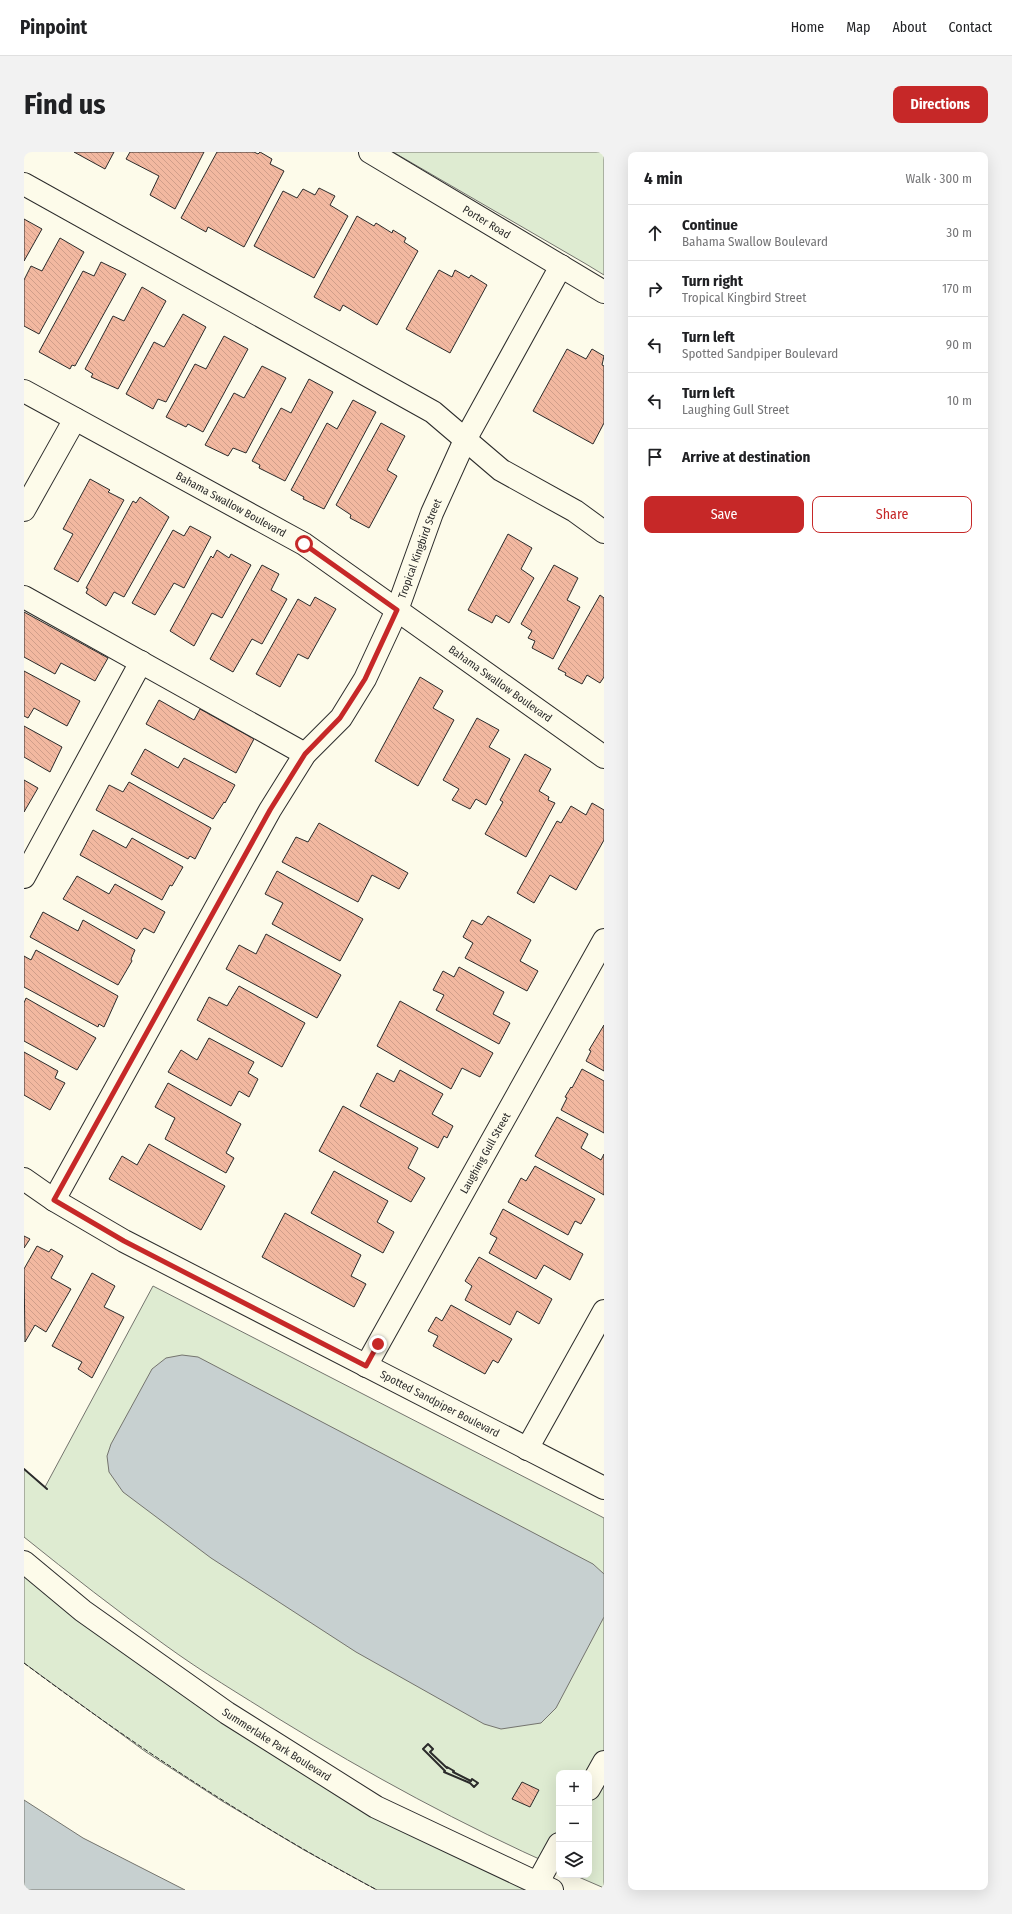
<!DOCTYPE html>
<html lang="en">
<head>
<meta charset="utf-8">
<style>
	body { margin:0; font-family:"Fira Sans Condensed",sans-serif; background:#f2f2f2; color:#202124 }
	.controls { position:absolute; right:12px; bottom:12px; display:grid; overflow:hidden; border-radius:8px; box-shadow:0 4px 16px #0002 }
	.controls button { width:36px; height:36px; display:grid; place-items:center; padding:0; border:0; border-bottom:1px solid #e0e0e0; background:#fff; color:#202124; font:20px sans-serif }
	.stop { position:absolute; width:12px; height:12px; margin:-9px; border:3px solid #c62828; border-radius:50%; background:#fff }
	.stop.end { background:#c62828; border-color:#fff; box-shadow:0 1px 4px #0008 }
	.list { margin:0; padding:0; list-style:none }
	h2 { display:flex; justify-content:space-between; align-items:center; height:52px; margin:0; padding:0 16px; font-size:17px }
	h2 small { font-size:13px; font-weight:400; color:#757577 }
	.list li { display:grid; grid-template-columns:26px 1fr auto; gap:12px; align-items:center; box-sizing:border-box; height:56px; padding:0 16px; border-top:1px solid #e0e0e0 }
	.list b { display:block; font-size:15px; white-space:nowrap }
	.list p { margin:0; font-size:13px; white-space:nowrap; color:#757577 }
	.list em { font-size:13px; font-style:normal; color:#757577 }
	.actions { display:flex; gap:8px; padding:12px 16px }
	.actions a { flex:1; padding:9px 0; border:1px solid #c62828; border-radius:8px; text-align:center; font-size:14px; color:#c62828 }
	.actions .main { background:#c62828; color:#fff }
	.icon { flex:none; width:22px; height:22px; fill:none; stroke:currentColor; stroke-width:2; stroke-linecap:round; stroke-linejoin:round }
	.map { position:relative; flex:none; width:580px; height:1738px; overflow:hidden; border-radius:8px }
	header { display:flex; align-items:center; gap:24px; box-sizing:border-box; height:56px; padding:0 20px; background:#fff; border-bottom:1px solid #e0e0e0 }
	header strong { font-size:19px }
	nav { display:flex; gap:22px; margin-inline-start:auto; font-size:14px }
	.intro { display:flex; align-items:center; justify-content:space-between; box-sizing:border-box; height:96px; padding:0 24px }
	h1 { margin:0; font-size:28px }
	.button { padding:10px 18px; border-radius:8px; background:#c62828; color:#fff; font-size:14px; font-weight:700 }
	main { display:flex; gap:24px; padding:0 24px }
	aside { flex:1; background:#fff; border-radius:8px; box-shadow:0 4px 16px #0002 }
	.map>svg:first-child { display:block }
	.park { fill:#deebd1; stroke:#74746e }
	.water { fill:#c7d0d0; stroke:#74746e }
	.building { fill:url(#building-back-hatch); stroke:#2b2b2b }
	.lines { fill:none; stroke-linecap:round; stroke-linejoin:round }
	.minor-casing { stroke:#2b2b2b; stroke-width:24 }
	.major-casing { stroke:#2b2b2b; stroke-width:24 }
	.minor { stroke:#fdfbea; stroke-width:22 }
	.major { stroke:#fdfbea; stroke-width:22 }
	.fence { stroke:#2b2b2b; stroke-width:1; stroke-dasharray:5 2; stroke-linecap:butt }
	.wall { stroke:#2b2b2b; stroke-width:2 }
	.route { stroke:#c62828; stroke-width:5 }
	.labels { text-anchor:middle; stroke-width:3; stroke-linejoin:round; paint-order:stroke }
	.street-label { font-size:11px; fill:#2b2b2b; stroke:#fdfbea }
</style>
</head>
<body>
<header>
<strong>Pinpoint</strong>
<nav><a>Home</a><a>Map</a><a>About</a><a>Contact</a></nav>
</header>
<div class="intro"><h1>Find us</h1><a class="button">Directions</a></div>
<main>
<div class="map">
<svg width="580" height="1738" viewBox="0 0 580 1738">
	<defs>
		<pattern id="building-back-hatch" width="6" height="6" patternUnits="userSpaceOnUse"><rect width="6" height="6" fill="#f2b8a0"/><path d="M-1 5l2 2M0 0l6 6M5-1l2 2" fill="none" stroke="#d09e8a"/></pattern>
	</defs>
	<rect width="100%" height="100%" fill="#fdfbea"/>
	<path class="park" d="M 369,0 L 580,0 L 580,123 L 562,112 Z
		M 129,1134 L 580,1366 L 580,1736 L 550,1723 L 565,1723 L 565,1621 L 535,1621 L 535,1716 C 438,1673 346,1623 255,1567 C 217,1543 178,1520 141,1493 C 93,1459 46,1422 0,1385 L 0,1317 L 21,1335 Z
		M 0,1410 L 352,1655 L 528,1738 L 353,1738 L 280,1698 L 198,1649 L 122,1600 L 0,1511 Z"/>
	<path class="water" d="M 158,1203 L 174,1205 L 569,1412 L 580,1422 L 580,1465 L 532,1556 L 517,1571 L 477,1577 L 460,1572 L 332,1500 L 187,1406 L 99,1340 L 85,1320 L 83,1304 L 87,1292 L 128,1217 L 142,1206 Z
		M 0,1648 L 59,1686 L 161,1738 L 0,1738 Z"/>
	<path class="building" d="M 50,0 L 90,0 L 81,17 Z
		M 106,0 L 180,0 L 151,57 L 126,43 L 135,24 L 102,7 Z
		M 193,0 L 230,0 L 234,2 L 236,0 L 248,7 L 246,12 L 260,19 L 220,95 L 184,75 L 182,80 L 157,66 Z
		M 295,36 L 311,44 L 306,53 L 324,64 L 290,126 L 230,94 L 259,39 L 273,46 L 279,37 L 291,43 Z
		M 333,64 L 350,74 L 352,71 L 368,81 L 369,78 L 382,86 L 380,90 L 394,99 L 353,173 L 319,153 L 316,159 L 290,145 Z
		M 0,67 L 18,77 L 0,109 Z
		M 36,86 L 60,100 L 15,182 L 0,174 L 0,128 L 7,114 L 18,119 Z
		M 77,110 L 102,122 L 51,214 L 48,213 L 46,217 L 15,200 L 59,119 L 70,124 Z
		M 415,118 L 428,125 L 431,118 L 445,126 L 447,123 L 463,133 L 426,201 L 382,177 Z
		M 118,135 L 142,149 L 94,237 L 67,225 L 69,222 L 61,217 L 89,164 L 100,169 Z
		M 159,162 L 182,175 L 142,250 L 134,247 L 129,257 L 102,242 L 130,190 L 140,195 Z
		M 200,184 L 224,197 L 179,280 L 164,272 L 162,275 L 142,265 L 171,212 L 182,217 Z
		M 543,197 L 562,207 L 568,197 L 580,204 L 578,213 L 580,214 L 580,271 L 569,292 L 509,259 Z
		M 238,214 L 262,226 L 222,301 L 209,296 L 204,304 L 181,293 L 210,241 L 220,246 Z
		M 285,227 L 309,240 L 261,329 L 235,316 L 236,313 L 228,309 L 257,256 L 267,261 Z
		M 329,248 L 352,260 L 300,357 L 279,347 L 280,345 L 267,338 L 303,271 L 313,277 Z
		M 357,271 L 381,284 L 363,318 L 373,324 L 345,376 L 326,366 L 327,363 L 312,353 Z
		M 66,327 L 86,338 L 84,340 L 100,348 L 54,430 L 30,417 L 49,382 L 39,377 Z
		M 116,345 L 145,365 L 100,445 L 90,440 L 82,454 L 62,441 L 64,437 L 62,436 L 109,349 L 112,351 Z
		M 166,374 L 187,385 L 160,436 L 150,431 L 131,463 L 108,451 L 149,378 L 160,384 Z
		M 484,382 L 508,396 L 497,417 L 510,426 L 485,471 L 472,463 L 468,471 L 444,458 Z
		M 193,398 L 205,406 L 207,402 L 227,413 L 198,466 L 188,461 L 170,494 L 146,479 L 187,404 L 189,406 Z
		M 238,413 L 255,422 L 247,438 L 263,447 L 238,492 L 228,487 L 209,520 L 186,507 Z
		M 530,413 L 554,426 L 543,448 L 556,455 L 529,507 L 508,496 L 511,489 L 504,486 L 508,479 L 497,472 Z
		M 576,443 L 580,446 L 580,525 L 576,531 L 563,523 L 558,532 L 541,523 L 542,521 L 534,517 Z
		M 291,445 L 312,457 L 284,507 L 274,502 L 256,535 L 232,522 L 274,447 L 286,454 Z
		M 0,460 L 84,506 L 71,529 L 37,511 L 31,522 L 0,505 Z
		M 0,519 L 56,549 L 43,574 L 10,556 L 4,566 L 0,564 Z
		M 396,525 L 419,539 L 409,556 L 430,568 L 394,634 L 351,609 Z
		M 135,548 L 170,568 L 176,557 L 230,587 L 212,621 L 122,572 Z
		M 453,566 L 475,578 L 465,595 L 486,607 L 462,653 L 452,647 L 446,657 L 428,648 L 435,637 L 419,628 Z
		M 0,574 L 38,595 L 26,620 L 0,605 Z
		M 121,597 L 154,616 L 160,606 L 211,633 L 201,651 L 200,650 L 189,667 L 107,622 Z
		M 501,602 L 527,617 L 515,639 L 525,645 L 524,648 L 531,651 L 502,705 L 461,682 L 479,650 L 476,648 Z
		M 0,628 L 14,636 L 0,660 Z
		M 105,630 L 187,676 L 171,707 L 166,704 L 164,707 L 72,658 L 85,633 L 99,640 Z
		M 568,651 L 580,658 L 580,688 L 552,738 L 526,723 L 510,751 L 493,741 L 533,669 L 537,671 L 547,654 L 562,663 Z
		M 295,671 L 384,721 L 375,737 L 348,723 L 334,750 L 258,710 L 272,685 L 284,690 Z
		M 69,678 L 102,696 L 108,686 L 159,715 L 148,734 L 146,733 L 138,748 L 56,703 Z
		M 253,719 L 339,767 L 316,809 L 248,772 L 259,751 L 241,742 Z
		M 53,724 L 85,742 L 91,732 L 141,760 L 130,781 L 120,776 L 113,787 L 39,747 Z
		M 19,760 L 54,779 L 59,768 L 111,798 L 107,807 L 108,809 L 94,833 L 6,785 Z
		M 464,764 L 507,788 L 496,809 L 514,819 L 503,839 L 441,806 L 449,791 L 439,785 L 448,768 L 458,773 Z
		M 242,782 L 317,823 L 293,866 L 202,817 L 215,793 L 232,802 Z
		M 12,798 L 94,844 L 80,875 L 75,872 L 74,875 L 0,835 L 0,804 L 7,808 Z
		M 435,815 L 480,840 L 469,862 L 486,871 L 475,892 L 412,858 L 420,843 L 409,838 L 419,819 L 430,825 Z
		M 215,834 L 281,871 L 258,915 L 173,868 L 185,845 L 203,854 Z
		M 2,846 L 72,886 L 53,918 L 0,889 L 0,851 Z
		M 376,849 L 469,901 L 456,925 L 438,916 L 427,937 L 353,894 Z
		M 580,873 L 580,919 L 562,909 L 567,899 L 565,898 Z
		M 185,886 L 230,910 L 224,921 L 234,927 L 225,945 L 215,939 L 207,954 L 144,920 L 157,898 L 173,908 Z
		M 0,900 L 34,919 L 31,926 L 41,931 L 26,958 L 0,943 Z
		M 558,917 L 580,929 L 580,981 L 537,958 L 543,946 L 541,945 L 547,935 L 548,936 Z
		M 376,918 L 419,942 L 408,962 L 429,974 L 423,986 L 420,984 L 414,996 L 336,954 L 353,921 L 370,930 Z
		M 144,931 L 217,972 L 202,1001 L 210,1006 L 202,1021 L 141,987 L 151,966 L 131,955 Z
		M 319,954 L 394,996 L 384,1016 L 401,1026 L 387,1050 L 295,999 Z
		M 533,965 L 564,982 L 557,996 L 577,1008 L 580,1002 L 580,1043 L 511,1004 Z
		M 125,992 L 201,1034 L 177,1078 L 85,1027 L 98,1004 L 113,1013 Z
		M 511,1014 L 571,1047 L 557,1072 L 551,1069 L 544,1083 L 484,1050 L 497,1026 L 502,1029 Z
		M 310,1019 L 364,1049 L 353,1070 L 370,1080 L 359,1101 L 287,1061 Z
		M 479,1057 L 559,1102 L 546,1128 L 520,1113 L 512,1127 L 465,1101 L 473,1086 L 466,1082 Z
		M 261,1061 L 337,1103 L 327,1124 L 342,1132 L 330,1155 L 238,1105 Z
		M 0,1084 L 6,1087 L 0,1096 Z
		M 13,1094 L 25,1100 L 27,1097 L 39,1104 L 27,1126 L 47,1137 L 22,1180 L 11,1173 L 1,1190 L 0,1117 Z
		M 455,1105 L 528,1147 L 515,1172 L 493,1159 L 486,1173 L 441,1148 L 448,1134 L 441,1129 Z
		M 68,1121 L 91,1134 L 80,1155 L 100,1165 L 68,1226 L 54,1217 L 58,1210 L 28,1194 Z
		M 427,1153 L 488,1187 L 474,1211 L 469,1208 L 461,1222 L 409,1194 L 414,1184 L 404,1179 L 412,1165 L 418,1169 Z
		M 498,1630 L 515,1638 L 506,1655 L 488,1647 Z"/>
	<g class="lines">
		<defs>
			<g id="minor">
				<path id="s1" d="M 346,0 L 580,140"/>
				<path d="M 0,32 L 409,260 L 477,318 L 551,359 L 580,380"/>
				<path id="s2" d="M 0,239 L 280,392 L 580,605"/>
				<path d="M 0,358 L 51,267"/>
				<path d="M 0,445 L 281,602"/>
				<path d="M 0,725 L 117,510"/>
				<path id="s3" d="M 0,1027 L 30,1048 L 100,1089 L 580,1336"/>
				<path id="s4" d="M 30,1048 L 246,658 L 281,602 L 317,566 L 341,527 L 373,458 L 408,361 L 441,288 L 537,114"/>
				<path id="s5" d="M 342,1214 L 580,788"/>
				<path d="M 503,1297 L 580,1159"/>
				<path d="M 565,1637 L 580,1610"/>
				<path d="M 513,1732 L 535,1692"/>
			</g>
			<g id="major">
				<path id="s6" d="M 0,1410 L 59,1459 L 203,1561 L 352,1655 L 528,1738"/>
			</g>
		</defs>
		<use href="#minor" class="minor-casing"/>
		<use href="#major" class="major-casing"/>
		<use href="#minor" class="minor"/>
		<use href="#major" class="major"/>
		<path class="fence" d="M 0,1511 C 112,1595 229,1672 353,1738"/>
		<path class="wall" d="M 0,1317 L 23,1337
			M 404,1592 L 409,1597 L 406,1600 L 423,1616 L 423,1615 L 430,1619 L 429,1620 L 447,1629 L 448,1627 L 454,1631 L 450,1635 L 446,1631 L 420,1620 L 421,1619 L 399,1597 Z"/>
	</g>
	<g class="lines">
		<path class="route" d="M 280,392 L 373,458 L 341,527 L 316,566 L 281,602 L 246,658 L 30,1048 L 100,1089 L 342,1214 L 354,1192"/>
	</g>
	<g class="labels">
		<g class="street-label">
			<text dy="4" stroke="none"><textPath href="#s1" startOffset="136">Porter Road</textPath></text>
			<text dy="4" stroke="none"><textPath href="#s2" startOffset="236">Bahama Swallow Boulevard</textPath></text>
			<text dy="4" stroke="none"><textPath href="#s4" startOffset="750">Tropical Kingbird Street</textPath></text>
			<text dy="4" stroke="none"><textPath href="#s2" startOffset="560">Bahama Swallow Boulevard</textPath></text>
			<text dy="4" stroke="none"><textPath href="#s5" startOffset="244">Laughing Gull Street</textPath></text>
			<text dy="4" stroke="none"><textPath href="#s3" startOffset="473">Spotted Sandpiper Boulevard</textPath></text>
			<text dy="4" stroke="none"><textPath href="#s6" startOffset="312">Summerlake Park Boulevard</textPath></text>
		</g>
	</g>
</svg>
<div class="controls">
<button>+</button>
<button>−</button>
<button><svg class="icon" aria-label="layers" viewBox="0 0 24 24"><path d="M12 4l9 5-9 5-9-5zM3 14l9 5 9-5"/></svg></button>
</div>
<div class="stop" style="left:280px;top:392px"></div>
<div class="stop end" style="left:354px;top:1192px"></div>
</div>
<aside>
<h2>4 min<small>Walk · 300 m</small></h2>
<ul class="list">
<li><svg class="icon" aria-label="ahead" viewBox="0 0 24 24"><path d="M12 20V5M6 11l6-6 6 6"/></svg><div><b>Continue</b><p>Bahama Swallow Boulevard</p></div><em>30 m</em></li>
<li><svg class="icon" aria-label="right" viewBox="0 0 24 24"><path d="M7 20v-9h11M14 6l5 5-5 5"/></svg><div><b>Turn right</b><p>Tropical Kingbird Street</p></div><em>170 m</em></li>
<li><svg class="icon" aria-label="left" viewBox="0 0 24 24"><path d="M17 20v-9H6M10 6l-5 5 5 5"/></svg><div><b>Turn left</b><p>Spotted Sandpiper Boulevard</p></div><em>90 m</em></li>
<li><svg class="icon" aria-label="left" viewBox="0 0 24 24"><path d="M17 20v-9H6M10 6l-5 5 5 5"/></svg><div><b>Turn left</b><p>Laughing Gull Street</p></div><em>10 m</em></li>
<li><svg class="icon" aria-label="arrive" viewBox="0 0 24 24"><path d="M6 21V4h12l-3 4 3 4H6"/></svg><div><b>Arrive at destination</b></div></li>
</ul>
<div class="actions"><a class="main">Save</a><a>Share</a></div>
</aside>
</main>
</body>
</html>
